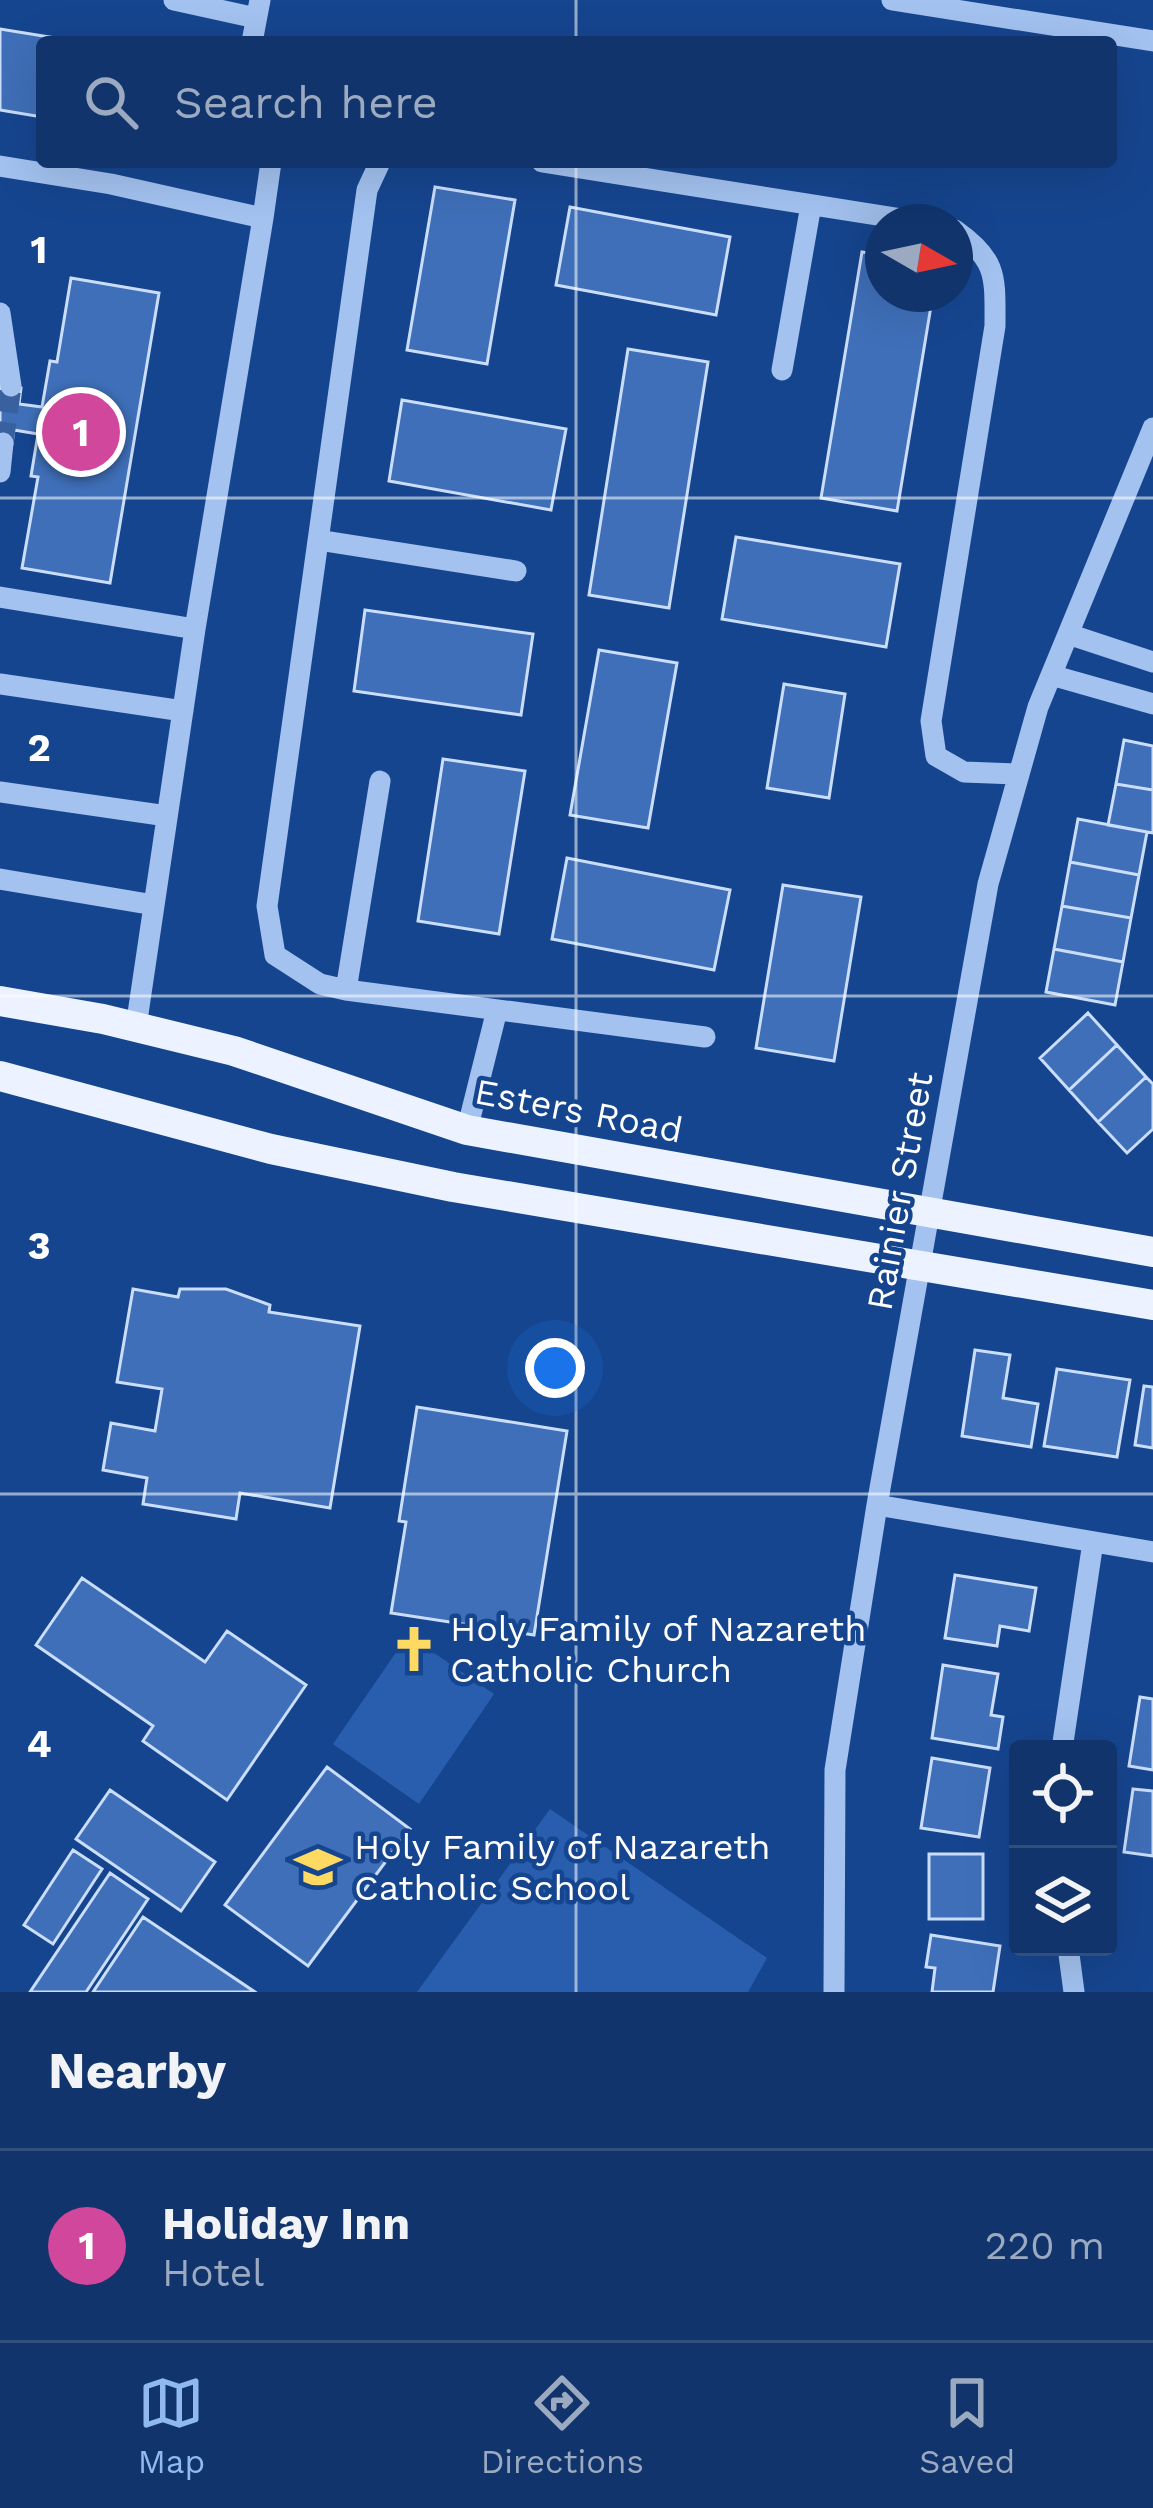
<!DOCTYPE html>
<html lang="en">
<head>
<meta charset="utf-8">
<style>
	body { margin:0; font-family:"Work Sans",sans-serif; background:#193c71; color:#f1f3f6 }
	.controls { position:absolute; right:36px; bottom:36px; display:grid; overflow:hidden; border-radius:12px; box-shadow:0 12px 48px #0002 }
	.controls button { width:108px; height:108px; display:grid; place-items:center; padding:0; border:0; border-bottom:3px solid #304f7e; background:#10346b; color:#f1f3f6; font:60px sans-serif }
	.compass { position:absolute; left:865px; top:204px; width:108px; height:108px; border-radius:50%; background:#10346b; box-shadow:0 12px 48px #0002; rotate:99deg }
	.you { position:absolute; left:555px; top:1368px; width:42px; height:42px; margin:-30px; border:9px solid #fff; border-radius:50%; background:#1a73e8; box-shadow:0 0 0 18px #1a73e833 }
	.badge { display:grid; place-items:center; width:78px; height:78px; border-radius:50%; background:#90b9f0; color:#fff; font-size:39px; font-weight:700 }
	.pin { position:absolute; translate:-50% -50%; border:6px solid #fff; box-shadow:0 3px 12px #0006 }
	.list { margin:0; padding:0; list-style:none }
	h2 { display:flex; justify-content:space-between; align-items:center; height:156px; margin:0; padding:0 48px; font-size:51px }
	h2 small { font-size:39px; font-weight:400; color:#9caac1 }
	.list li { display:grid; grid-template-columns:78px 1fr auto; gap:36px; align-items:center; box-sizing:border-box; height:192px; padding:0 48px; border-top:3px solid #304f7e }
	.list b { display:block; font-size:45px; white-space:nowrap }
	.list p { margin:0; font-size:39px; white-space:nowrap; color:#9caac1 }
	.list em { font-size:39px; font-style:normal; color:#9caac1 }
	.icon { flex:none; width:66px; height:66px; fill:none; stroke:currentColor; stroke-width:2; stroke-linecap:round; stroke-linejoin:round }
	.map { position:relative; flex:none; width:1153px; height:1992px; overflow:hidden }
	.search { position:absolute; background:#10346b; box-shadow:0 12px 48px #0002; left:36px; right:36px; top:36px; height:132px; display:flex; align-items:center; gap:30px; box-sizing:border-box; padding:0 42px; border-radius:12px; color:#9caac1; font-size:45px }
	.sheet { height:348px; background:#10346b }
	nav { display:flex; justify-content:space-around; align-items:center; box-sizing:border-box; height:168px; border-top:3px solid #304f7e; background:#10346b; font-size:33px; color:#9caac1 }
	nav a { display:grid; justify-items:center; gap:6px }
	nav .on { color:#90b9f0 }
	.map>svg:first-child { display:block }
	.green { fill:#295eae }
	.building { fill:#3f6fb8; stroke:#caddfb; stroke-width:3 }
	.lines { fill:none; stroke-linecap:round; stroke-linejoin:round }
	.minor-tunnel { stroke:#3961a0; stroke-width:21; stroke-dasharray:21 10; stroke-linecap:butt }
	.minor { stroke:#a3c2f0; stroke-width:21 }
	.major { stroke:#ecf2ff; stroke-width:30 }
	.grid { fill:none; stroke:#fff; stroke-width:3; stroke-opacity:0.55 }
	.labels { text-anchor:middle; stroke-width:9; stroke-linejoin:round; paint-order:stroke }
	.street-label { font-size:36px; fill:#fff; stroke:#16458f }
	.poi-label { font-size:36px; fill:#fff; stroke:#16458f; text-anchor:start }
	.grid-label { font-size:39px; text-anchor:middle; font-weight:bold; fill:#fff; stroke:#16458f; stroke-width:9; stroke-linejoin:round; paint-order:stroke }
</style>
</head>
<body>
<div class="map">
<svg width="1153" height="1992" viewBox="0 0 1153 1992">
	<rect width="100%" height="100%" fill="#16458f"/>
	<path class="green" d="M 408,1635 L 494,1694 L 419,1804 L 333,1744 Z
		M 550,1809 L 767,1958 L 748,1992 L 417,1992 Z"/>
	<path class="building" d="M 0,29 L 80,42 L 42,42 L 42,117 L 0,110 Z
		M 435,187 L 515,200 L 487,364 L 407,350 Z
		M 570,207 L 730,237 L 716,315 L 556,285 Z
		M 862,252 L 883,255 L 883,294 L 933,294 L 897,511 L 821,498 Z
		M 71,278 L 159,293 L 110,583 L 22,568 L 38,477 L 31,476 L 38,434 L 14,430 L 12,444 L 0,443 L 0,385 L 21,388 L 19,404 L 42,407 L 50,361 L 57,362 Z
		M 628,349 L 708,362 L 669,608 L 589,595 Z
		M 402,400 L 566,429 L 551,510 L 389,481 Z
		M 736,537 L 900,564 L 886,647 L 722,619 Z
		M 365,610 L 533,634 L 521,715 L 354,691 Z
		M 599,650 L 677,663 L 648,828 L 570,815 Z
		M 784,684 L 845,694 L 829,798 L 767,788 Z
		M 1124,740 L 1153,746 L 1153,790 L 1116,784 Z
		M 443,759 L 525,771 L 499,934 L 418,921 Z
		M 1116,784 L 1153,790 L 1153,833 L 1108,825 Z
		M 1078,819 L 1147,832 L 1139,875 L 1070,862 Z
		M 567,858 L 730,890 L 714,970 L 552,939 Z
		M 1070,862 L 1139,875 L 1131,918 L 1062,906 Z
		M 783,885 L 861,897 L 834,1061 L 756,1048 Z
		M 1062,906 L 1131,918 L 1123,962 L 1054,949 Z
		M 1054,949 L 1123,962 L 1115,1005 L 1046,992 Z
		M 1088,1013 L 1117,1045 L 1069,1090 L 1040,1058 Z
		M 1117,1045 L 1146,1077 L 1098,1122 L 1069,1090 Z
		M 1146,1077 L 1153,1084 L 1153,1129 L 1127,1153 L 1098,1122 Z
		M 133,1289 L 178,1297 L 180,1289 L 226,1289 L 270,1305 L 269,1312 L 360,1326 L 330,1508 L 240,1493 L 236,1519 L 143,1504 L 147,1478 L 103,1470 L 111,1423 L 155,1431 L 162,1389 L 117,1382 Z
		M 975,1350 L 1010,1355 L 1003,1398 L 1038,1404 L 1031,1447 L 962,1436 Z
		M 1057,1369 L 1130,1380 L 1117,1457 L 1044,1446 Z
		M 1144,1386 L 1153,1387 L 1153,1448 L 1135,1445 Z
		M 417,1407 L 567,1431 L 534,1635 L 391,1613 L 406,1522 L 399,1521 Z
		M 955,1575 L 1036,1588 L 1029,1631 L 1000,1626 L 997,1646 L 945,1638 Z
		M 82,1578 L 205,1662 L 227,1631 L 306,1685 L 227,1800 L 143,1741 L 153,1726 L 36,1645 Z
		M 943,1665 L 998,1674 L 991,1715 L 1003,1717 L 998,1749 L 932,1738 Z
		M 1140,1697 L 1153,1699 L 1153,1770 L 1129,1766 Z
		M 932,1758 L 990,1768 L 979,1837 L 921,1828 Z
		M 327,1767 L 410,1829 L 308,1966 L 225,1905 Z
		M 1133,1789 L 1153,1791 L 1153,1856 L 1124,1852 Z
		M 110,1790 L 215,1862 L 181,1911 L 76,1839 Z
		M 73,1850 L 102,1869 L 53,1944 L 24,1925 Z
		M 929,1854 L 983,1854 L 983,1919 L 929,1919 Z
		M 110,1873 L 148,1899 L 86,1992 L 30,1992 Z
		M 143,1917 L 255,1992 L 93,1992 Z
		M 931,1935 L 1000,1946 L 993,1992 L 932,1992 L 935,1968 L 926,1967 Z"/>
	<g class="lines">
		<path class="minor-tunnel" d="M 3,443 L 11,386"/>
		<path class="minor" d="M 174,0 L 256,18
			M 892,0 L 1153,41
			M 252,42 L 260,0
			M 380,162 L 367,190 L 267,906 L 275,955 L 320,984 L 346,990 L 705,1037
			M 542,162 L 921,222
			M 0,166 L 111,184 L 263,218 L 195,629 L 0,597
			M 263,218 L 271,162
			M 955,230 C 998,260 995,277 995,326 L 931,721 L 936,756 L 964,772 L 1016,774
			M 0,313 L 11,386
			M 782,370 L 811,205
			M 0,472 L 3,443
			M 318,540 L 516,571
			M 1068,634 L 1153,662
			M 1051,675 L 1153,704
			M 0,684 L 183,711
			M 0,792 L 167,816
			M 0,879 L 154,905
			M 346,990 L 380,781
			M 136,1027 L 195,629
			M 467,1130 L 497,1010
			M 877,1505 L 1153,1552
			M 1062,1749 L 1093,1542
			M 1068,1947 L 1074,1992
			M 834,1992 L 835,1770 L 877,1505 L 988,884 L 1038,707 L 1153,428"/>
		<path class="major" d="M 0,1001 L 103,1019 L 234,1051 L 467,1130 L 1153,1252
			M 0,1076 L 271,1149 L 453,1187 L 1153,1305"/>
	</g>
	<path class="grid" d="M 576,0 L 576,42M 576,162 L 576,1992M 0,498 L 1153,498M 0,996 L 1153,996M 0,1494 L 1153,1494"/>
	<defs>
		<symbol id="church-bare" viewBox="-9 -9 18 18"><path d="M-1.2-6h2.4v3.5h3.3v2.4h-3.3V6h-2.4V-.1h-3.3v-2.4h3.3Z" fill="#ffda62" stroke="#16458f" stroke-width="2.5" paint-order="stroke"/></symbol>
		<symbol id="school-bare" viewBox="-9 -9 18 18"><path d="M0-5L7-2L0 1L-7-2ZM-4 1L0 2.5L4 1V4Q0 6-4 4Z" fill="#ffda62" stroke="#16458f" stroke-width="2.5" paint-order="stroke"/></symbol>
	</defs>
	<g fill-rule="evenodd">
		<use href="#church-bare" x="381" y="1616" width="66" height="66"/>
		<use href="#school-bare" x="285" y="1834" width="66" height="66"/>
	</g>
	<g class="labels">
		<g class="street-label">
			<text transform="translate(579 1110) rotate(11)" y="13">Esters Road</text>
			<text transform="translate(899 1191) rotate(-80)" y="13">Rainier Street</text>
		</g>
		<g class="poi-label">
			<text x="450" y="1641">Holy Family of Nazareth<tspan x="450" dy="41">Catholic Church</tspan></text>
			<text x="354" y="1859">Holy Family of Nazareth<tspan x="354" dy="41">Catholic School</tspan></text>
		</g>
	</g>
	<g class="grid-label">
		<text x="39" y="263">1</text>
		<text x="39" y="761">2</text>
		<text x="39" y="1259">3</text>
		<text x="39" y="1757">4</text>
	</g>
</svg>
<div class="controls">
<button><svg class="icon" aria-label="locate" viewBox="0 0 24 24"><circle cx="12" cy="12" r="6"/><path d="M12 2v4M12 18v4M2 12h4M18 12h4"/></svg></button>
<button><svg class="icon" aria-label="layers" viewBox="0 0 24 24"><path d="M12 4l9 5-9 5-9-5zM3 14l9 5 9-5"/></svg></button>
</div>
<svg class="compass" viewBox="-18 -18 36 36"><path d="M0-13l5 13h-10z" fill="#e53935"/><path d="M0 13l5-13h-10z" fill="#9caac1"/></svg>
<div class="you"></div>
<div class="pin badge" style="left:81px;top:432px;background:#d1479c">1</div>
<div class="search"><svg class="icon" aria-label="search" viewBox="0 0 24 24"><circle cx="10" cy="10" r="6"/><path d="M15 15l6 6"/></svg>Search here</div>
</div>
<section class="sheet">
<h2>Nearby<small></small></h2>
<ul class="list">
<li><span class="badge" style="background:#d1479c">1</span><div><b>Holiday Inn</b><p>Hotel</p></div><em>220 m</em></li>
</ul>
</section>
<nav>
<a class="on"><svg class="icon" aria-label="map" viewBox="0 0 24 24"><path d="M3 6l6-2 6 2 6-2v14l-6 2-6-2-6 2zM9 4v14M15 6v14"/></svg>Map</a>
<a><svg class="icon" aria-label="directions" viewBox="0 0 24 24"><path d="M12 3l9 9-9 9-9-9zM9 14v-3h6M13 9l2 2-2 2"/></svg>Directions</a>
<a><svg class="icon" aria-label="saved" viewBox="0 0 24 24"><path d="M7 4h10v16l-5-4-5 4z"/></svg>Saved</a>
</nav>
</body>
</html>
